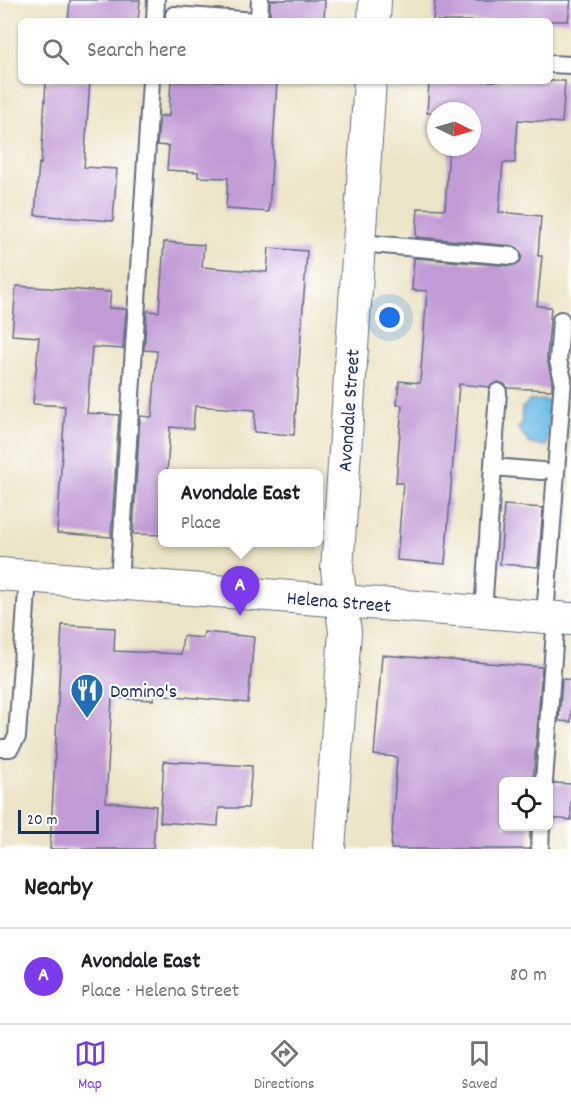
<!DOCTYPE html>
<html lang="en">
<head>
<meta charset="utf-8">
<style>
	body { margin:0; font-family:Dekko,sans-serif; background:#f6f6f6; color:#202124 }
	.controls { position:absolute; right:18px; bottom:18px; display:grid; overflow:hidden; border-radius:9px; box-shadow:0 2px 4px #0004 }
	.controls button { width:54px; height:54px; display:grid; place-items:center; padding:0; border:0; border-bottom:2px solid #e0e0e0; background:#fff; color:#202124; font:30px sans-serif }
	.compass { position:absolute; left:427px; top:102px; width:54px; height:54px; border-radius:50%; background:#fff; box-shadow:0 2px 4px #0004; rotate:95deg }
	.scale { position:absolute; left:18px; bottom:15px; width:81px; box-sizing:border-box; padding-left:6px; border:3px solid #1b2f5e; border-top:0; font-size:16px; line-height:21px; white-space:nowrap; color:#1b2f5e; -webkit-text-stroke:4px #fff; paint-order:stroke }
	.you { position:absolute; left:390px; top:318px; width:21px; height:21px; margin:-15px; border:4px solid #fff; border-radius:50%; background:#1a73e8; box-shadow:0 0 0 9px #1a73e833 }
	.badge { display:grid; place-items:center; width:39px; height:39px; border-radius:50%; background:#7c3aed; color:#fff; font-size:20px; font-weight:700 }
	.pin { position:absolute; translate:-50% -50px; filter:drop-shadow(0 2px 3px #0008) }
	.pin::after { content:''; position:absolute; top:32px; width:21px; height:18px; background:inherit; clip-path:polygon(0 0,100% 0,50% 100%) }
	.popup { position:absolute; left:158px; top:469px; width:165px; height:78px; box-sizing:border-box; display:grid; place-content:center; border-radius:9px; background:#fff; filter:drop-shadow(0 2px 4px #0005); font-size:20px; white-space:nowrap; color:#757577 }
	.popup b { font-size:22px; color:#202124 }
	.popup::after { content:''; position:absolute; left:50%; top:100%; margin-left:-12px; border:12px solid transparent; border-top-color:#fff }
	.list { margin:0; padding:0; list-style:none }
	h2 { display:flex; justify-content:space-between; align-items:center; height:78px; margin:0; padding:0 24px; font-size:26px }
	h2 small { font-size:20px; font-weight:400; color:#757577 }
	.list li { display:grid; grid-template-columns:39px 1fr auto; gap:18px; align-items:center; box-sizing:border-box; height:96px; padding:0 24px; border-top:2px solid #e0e0e0 }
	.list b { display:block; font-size:22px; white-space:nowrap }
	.list p { margin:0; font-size:20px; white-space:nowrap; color:#757577 }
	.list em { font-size:20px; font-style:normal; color:#757577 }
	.icon { flex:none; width:33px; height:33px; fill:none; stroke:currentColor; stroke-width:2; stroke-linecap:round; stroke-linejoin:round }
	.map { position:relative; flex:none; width:571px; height:849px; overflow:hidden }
	.search { position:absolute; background:#fff; box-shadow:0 2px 4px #0004; left:18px; right:18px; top:18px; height:66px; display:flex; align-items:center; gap:15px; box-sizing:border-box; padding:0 21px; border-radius:9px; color:#757577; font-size:22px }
	.sheet { height:174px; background:#fff }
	nav { display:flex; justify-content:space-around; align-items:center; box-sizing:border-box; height:84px; border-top:2px solid #e0e0e0; background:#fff; font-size:16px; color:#757577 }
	nav a { display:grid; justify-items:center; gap:3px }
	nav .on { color:#7c3aed }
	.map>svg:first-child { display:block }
	.water { fill:#6cbbe7; stroke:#4475a2; stroke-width:1.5 }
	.building { fill:#c19bd5 }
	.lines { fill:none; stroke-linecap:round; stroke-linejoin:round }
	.lane-casing { stroke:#646e82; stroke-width:20 }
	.street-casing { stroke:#646e82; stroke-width:34 }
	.lane { stroke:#fff; stroke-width:16 }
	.street { stroke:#fff; stroke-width:32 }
	.labels { text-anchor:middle; stroke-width:4.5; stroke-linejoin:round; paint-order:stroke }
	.street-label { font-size:20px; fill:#1b2f5e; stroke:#fff }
	.poi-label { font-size:20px; fill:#1b2f5e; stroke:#fff; text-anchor:start }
</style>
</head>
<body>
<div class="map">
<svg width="571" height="849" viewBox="0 0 571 849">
	<rect width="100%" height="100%" fill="#fff"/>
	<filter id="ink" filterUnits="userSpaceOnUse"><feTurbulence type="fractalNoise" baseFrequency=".0167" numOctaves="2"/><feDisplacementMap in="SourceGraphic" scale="12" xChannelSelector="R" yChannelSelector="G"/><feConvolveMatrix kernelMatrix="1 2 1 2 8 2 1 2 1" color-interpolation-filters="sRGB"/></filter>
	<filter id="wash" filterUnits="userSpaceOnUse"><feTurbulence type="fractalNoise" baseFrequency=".008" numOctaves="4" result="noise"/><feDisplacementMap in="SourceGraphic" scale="24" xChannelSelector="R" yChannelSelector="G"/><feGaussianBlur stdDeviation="1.35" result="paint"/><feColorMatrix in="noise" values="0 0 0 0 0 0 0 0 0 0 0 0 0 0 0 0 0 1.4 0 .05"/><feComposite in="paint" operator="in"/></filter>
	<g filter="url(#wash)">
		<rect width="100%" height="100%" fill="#ece4c6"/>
		<path class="water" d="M 531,400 L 550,401 L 547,446 L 530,444 L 518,428 L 522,424 L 522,408 Z"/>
		<g id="blocks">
			<path class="building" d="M 70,0 L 140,0 L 138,21 L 68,21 Z
				M 270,0 L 325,0 L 324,21 L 270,21 Z
				M 435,0 L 571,0 L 568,21 L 433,21 Z
				M 46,81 L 90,81 L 84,167 L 117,169 L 113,221 L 35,215 L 39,163 L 41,164 Z
				M 171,81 L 277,81 L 269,212 L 226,209 L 228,178 L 198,177 L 198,172 L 167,170 L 169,146 L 157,145 L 160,116 L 169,116 Z
				M 429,81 L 565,81 L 562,123 L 518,120 L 515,163 L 503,163 L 499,212 L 541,216 L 538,256 L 542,256 L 537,306 L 551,307 L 547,358 L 552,380 L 552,390 L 508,388 L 504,384 L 498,382 L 489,387 L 459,384 L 445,564 L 397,560 L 403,483 L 396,483 L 402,405 L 397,405 L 399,381 L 420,383 L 427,291 L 412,290 L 414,258 L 511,266 L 520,262 L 522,256 L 518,248 L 513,246 L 416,237 L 418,208 L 445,209 L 449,147 L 472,147 L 472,111 L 427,113 Z
				M 164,242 L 204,245 L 202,267 L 267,272 L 269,248 L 307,251 L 294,435 L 254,432 L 255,410 L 195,406 L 193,429 L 170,427 L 167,474 L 162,474 L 162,535 L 133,534 L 140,416 L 152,417 L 157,351 L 144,350 L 147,311 L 159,312 Z
				M 16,286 L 111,292 L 109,308 L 126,309 L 123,349 L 92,347 L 87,413 L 119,415 L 111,537 L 57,533 L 65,406 L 33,404 L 39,337 L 12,335 Z
				M 504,505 L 543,508 L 538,567 L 500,564 Z
				M 62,625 L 115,628 L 114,651 L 181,654 L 183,636 L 203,638 L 204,632 L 254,637 L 248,703 L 154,694 L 154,700 L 112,698 L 106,802 L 156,806 L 153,849 L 50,849 Z
				M 382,655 L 542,667 L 533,782 L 504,782 L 504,826 L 530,826 L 530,849 L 391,849 L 397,757 L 374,755 Z
				M 562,679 L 571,680 L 571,722 L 559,721 Z
				M 164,761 L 252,766 L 248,808 L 219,808 L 218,826 L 160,822 Z
				M 554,783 L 571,784 L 571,820 L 549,818 L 549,791 Z"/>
		</g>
	</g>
	<g filter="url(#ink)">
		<use href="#blocks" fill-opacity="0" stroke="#646e82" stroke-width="1.5"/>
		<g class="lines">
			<defs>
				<path id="lane" d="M 174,15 L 256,21
					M 155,21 L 156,0
					M 259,21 L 260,0
					M 550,64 L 571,65
					M 359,243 L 512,256
					M 493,467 L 542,471
					M 119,583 L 151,81
					M 483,612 L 498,392
					M 545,616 L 563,379 L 558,361 L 561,320
					M 0,748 L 10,748 L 17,737 L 28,576
					M 544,782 L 556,617
					M 540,849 L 541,826"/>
				<g id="street">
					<path d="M 374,21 L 375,0"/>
					<path id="s1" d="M 0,574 L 571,619"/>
					<path id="s2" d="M 329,849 L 345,632 L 337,569 L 370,81"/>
				</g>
			</defs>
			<use href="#lane" class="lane-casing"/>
			<use href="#street" class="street-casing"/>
			<use href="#lane" class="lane"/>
			<use href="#street" class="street"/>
		</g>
	</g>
	<defs>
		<symbol id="restaurant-pin" viewBox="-11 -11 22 30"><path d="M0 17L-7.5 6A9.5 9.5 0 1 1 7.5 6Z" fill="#1f6fb2" stroke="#fff"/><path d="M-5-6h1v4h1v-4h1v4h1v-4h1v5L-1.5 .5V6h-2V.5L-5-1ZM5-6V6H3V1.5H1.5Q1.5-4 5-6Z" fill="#fff"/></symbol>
	</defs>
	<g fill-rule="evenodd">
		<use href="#restaurant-pin" x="68" y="671" width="38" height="52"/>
	</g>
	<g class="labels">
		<g class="street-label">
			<text dy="7" stroke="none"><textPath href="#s2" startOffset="440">Avondale Street</textPath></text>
			<text dy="7" stroke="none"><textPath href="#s1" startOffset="340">Helena Street</textPath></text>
		</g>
		<g class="poi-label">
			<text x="110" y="697">Domino's</text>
		</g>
	</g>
</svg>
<div class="controls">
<button><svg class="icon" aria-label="locate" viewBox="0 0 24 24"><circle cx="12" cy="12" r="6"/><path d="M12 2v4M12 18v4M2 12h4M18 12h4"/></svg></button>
</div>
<svg class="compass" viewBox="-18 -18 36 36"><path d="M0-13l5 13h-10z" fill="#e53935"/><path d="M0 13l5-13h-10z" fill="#757577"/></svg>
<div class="scale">20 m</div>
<div class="you"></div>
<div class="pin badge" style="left:240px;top:616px">A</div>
<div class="popup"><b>Avondale East</b>Place</div>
<div class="search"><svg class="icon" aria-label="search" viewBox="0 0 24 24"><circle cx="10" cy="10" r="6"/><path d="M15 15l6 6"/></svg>Search here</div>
</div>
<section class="sheet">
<h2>Nearby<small></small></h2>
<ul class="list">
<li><span class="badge">A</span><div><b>Avondale East</b><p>Place · Helena Street</p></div><em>80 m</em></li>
</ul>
</section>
<nav>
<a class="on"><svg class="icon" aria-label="map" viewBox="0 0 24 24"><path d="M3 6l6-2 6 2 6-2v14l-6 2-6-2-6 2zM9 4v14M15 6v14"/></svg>Map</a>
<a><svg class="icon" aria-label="directions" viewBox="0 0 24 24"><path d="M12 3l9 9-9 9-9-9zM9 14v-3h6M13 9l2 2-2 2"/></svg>Directions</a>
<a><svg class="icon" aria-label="saved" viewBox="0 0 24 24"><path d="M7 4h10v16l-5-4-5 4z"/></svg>Saved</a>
</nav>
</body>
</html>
